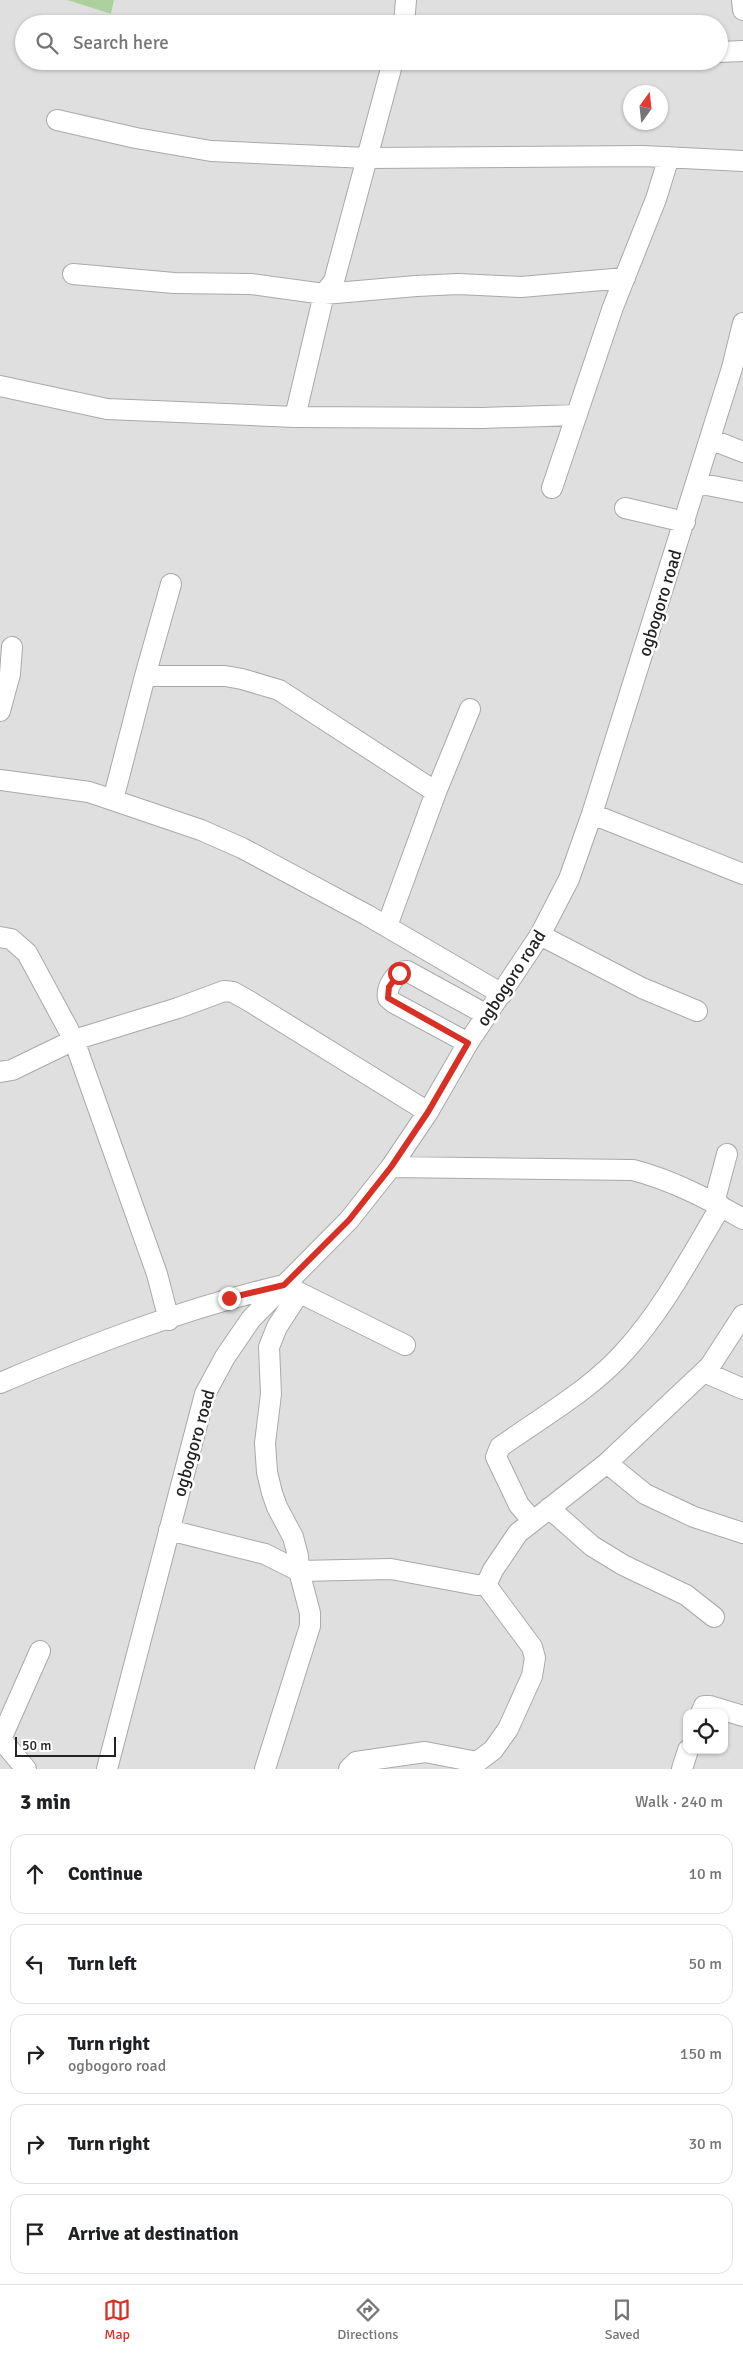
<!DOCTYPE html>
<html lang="en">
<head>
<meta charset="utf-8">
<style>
	body { margin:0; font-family:Signika,sans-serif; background:#f2f2f2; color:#202124 }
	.controls { position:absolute; right:15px; bottom:15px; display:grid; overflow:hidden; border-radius:10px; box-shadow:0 1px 4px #0004 }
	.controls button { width:45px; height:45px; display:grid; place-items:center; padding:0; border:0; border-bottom:1px solid #e0e0e0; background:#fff; color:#202124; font:25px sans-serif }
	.compass { position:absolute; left:623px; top:85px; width:45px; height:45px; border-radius:50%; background:#fff; box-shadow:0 1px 4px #0004; rotate:15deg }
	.scale { position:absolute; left:15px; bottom:12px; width:101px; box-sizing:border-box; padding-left:5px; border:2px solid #222; border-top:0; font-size:14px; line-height:18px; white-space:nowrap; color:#222; -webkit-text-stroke:4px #fff; paint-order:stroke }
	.stop { position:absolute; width:15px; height:15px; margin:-11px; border:4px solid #d93025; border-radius:50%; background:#fff }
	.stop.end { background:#d93025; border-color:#fff; box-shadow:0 1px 5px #0008 }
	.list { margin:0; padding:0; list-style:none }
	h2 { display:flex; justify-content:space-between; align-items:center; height:65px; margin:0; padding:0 20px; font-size:21px }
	h2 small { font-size:16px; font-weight:400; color:#757577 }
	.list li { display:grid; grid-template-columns:32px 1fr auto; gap:15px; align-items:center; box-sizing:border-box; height:80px; margin:0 10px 10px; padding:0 10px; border:1px solid #e0e0e0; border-radius:15px }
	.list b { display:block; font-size:19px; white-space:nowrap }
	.list p { margin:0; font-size:16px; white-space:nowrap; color:#757577 }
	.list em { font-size:16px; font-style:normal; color:#757577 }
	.icon { flex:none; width:28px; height:28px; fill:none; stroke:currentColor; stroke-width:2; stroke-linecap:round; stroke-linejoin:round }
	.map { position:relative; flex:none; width:743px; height:1769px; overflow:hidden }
	.search { position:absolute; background:#fff; box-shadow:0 1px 4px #0004; left:15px; right:15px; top:15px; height:55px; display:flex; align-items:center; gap:12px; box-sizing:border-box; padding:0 18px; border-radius:28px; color:#757577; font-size:19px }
	.sheet { height:515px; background:#fff }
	nav { display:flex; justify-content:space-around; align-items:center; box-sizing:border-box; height:70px; border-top:1px solid #e0e0e0; background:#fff; font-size:14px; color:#757577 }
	nav a { display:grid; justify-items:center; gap:2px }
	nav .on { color:#d93025 }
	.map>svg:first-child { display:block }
	.residential { fill:#e0dfdf; fill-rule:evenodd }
	.forest { fill:#add19e }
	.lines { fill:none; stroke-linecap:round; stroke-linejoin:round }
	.minor-casing { stroke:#a9a9a9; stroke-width:22 }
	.minor { stroke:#fff; stroke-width:20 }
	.route { stroke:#d93025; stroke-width:6 }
	.labels { text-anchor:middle; stroke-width:5; stroke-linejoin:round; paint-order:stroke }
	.street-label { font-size:18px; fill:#222; stroke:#fff }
</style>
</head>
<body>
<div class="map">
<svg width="743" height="1769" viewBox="0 0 743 1769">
	<rect width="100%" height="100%" fill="#f2efe9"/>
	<path class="residential" d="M 0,0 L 67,0 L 111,14 L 114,0 L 743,0 L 743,1769 L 0,1769 ZM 24,24 L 719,24 L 719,61 L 24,61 ZM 630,92 L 660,92 L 660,122 L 630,122 ZM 687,1713 L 724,1713 L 724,1750 L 687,1750 Z"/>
	<path class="forest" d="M 67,0 L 114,0 L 111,14 Z"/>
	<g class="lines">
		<defs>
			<path id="minor" d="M 742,0 L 743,10
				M 404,24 L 406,0
				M 719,52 L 743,51
				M 393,61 L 334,281 L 324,294 L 295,417 L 482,418 L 577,415
				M 57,120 L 136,138 L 211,151 L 367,158 L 643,156 L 743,161
				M 73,274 L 174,283 L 251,284 L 324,294 L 416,286 L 458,284 L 521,287 L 625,278
				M 0,386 L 107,409 L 295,417
				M 710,439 L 743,452
				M 697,483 L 743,492
				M 552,488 L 613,307 L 656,199 L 669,157
				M 625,508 L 685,522
				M 145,676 L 225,676 L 242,679 L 279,690 L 436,792
				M 0,711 L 10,674 L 12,647
				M 0,780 L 89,792 L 201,830 L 242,848 L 367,915 L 502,994
				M 113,800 L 145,676 L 171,584
				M 592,814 L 743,874
				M 387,926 L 436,792 L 470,709
				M 540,935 L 642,988 L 697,1011
				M 0,937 L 11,939 L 27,953 L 74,1040 L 157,1274 L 169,1320
				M 468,1043 L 394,1003 L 388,998 C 386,987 396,971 407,971 L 487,1015
				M 0,1072 L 12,1070 L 74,1040 L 178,1008 L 224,991 L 233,992 L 249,1001 L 428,1112
				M 391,1167 L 633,1170 C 672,1180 708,1199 743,1219
				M 714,1203 L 727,1154
				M 704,1372 L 743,1389
				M 0,1383 C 92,1344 186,1308 284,1285 L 405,1345
				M 607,1463 L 645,1494 L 694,1517 L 743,1533
				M 549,1508 L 592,1546 L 623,1565 L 686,1595 L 714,1617
				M 532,1520 L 519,1505 L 496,1457 L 500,1447 C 542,1417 592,1389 626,1350 C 664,1308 692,1254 721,1206
				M 169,1530 L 265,1554 L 299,1571 L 391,1569 L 477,1585 L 486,1585
				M 486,1585 L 493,1570 L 518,1533 L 607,1463 L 710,1366 L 743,1315
				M 701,1713 L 704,1706 L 710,1706 L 743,1716
				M 0,1738 L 26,1769
				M 1,1739 L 40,1651
				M 107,1769 L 205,1394 L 225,1357 L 251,1319 L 349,1220 L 391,1167 L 428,1112 L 468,1043 L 540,935 L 569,879 L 592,814 L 732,368 L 743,323
				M 265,1769 L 310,1626 L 310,1613 L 299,1571 L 298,1556 L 293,1537 L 277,1507 L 272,1493 L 267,1472 L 265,1443 L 271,1394 L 269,1347 L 277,1327 L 299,1293
				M 349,1769 L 356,1762 L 425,1752 L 477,1762 L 493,1750 L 508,1729 L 532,1676 L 535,1658 L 532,1647 L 486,1585
				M 682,1769 L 688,1750"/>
		</defs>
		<use href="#minor" class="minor-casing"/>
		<use href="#minor" class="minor"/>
	</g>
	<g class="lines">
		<path class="route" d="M 229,1298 L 284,1285 L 349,1220 L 391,1167 L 428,1112 L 468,1043 L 388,998 L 389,987 L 399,973"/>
	</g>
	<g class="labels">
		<g class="street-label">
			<text transform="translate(660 603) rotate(-73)" y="6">ogbogoro road</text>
			<text transform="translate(511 978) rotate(-57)" y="6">ogbogoro road</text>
			<text transform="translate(194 1443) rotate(-74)" y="6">ogbogoro road</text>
		</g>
	</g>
</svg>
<div class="controls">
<button><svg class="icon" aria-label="locate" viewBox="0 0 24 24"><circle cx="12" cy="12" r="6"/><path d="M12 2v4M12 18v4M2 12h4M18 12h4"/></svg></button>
</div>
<svg class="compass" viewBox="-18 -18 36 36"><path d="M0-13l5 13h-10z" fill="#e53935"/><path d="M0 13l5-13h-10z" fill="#757577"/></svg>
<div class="scale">50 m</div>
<div class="stop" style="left:399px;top:973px"></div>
<div class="stop end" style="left:229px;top:1298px"></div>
<div class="search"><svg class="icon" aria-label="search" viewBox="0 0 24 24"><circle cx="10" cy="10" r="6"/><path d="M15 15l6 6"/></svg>Search here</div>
</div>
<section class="sheet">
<h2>3 min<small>Walk · 240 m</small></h2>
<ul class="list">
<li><svg class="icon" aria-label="ahead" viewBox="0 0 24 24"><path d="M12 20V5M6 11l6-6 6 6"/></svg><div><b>Continue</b></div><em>10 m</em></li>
<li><svg class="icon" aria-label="left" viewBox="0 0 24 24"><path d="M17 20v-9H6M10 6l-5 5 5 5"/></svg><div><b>Turn left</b></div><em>50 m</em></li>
<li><svg class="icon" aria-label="right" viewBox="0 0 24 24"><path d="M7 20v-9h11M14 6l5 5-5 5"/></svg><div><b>Turn right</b><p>ogbogoro road</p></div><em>150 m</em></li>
<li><svg class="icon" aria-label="right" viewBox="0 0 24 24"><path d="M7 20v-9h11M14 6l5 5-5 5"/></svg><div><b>Turn right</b></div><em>30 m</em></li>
<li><svg class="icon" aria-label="arrive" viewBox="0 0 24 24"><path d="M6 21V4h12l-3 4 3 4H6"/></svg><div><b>Arrive at destination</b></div></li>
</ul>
</section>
<nav>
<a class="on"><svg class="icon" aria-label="map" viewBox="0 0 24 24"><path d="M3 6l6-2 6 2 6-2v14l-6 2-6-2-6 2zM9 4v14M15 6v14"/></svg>Map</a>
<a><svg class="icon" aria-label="directions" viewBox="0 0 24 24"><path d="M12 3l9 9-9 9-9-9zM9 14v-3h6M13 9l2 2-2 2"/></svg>Directions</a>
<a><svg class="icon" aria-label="saved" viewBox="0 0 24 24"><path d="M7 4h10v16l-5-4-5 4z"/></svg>Saved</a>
</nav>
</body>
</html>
